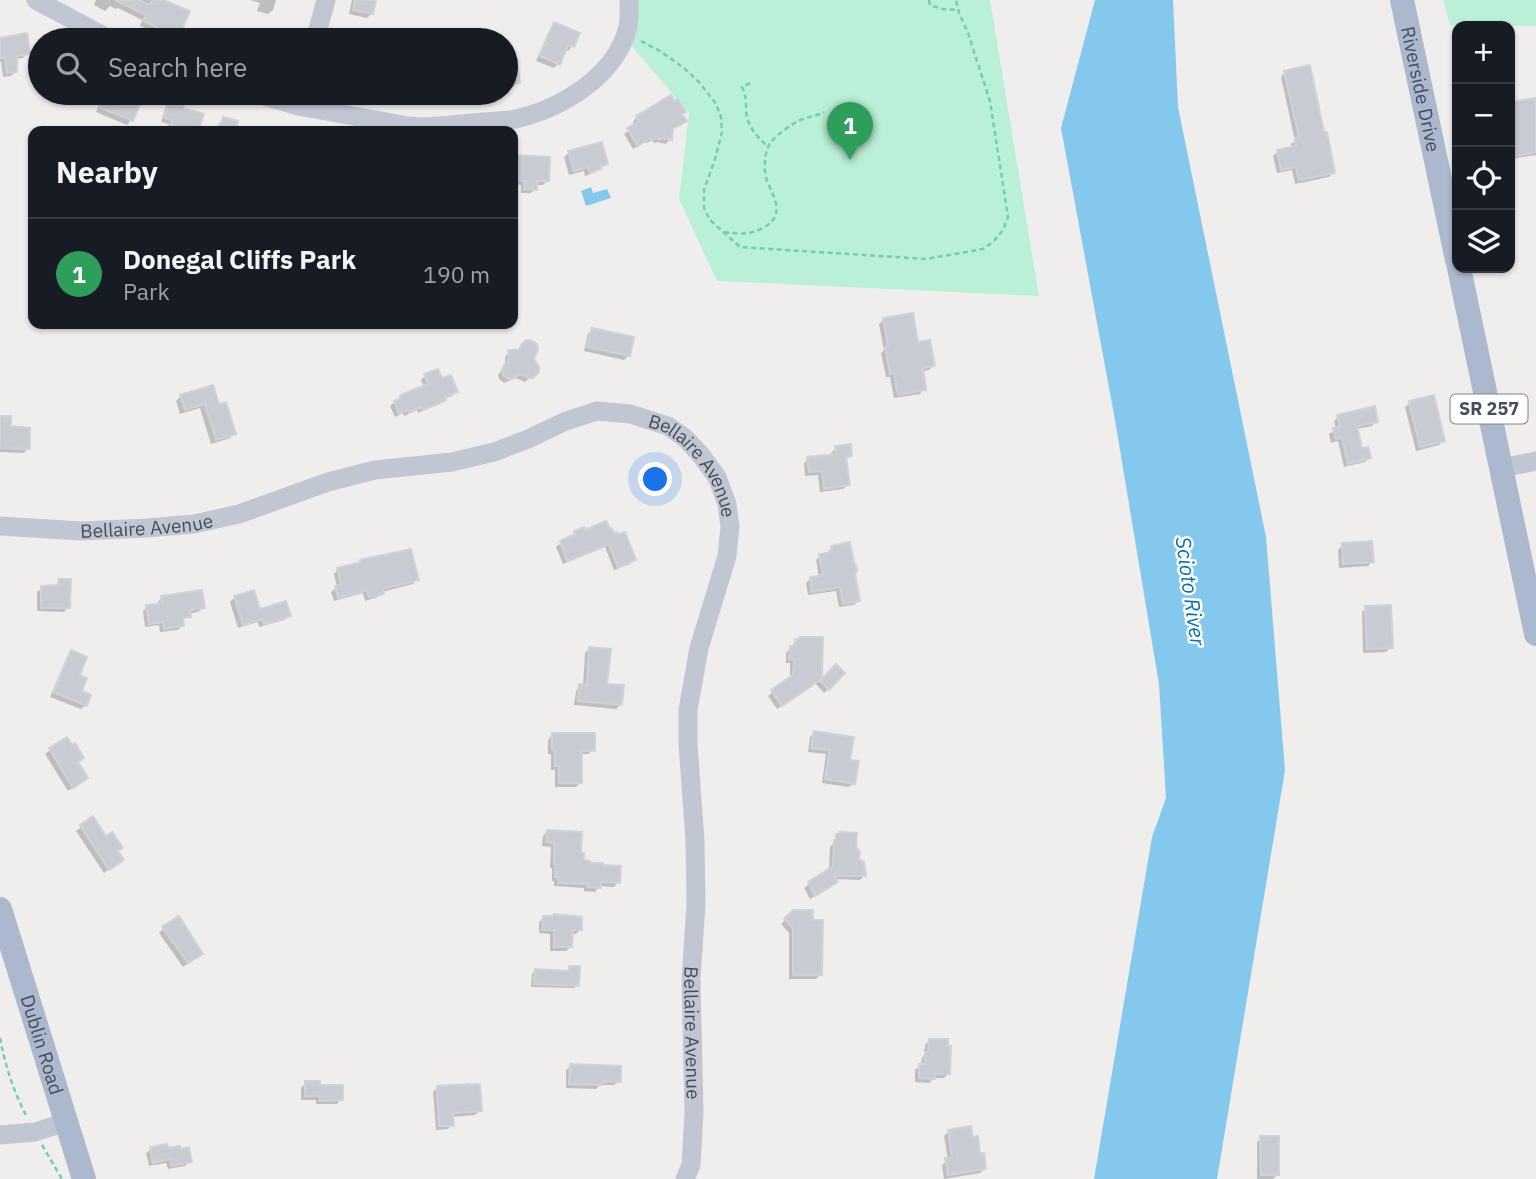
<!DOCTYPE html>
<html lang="en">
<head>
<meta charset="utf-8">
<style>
	body { margin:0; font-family:"IBM Plex Sans",sans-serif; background:#242831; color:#f1f3f6 }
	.controls { position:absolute; right:21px; top:21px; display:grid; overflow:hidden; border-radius:14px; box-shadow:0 2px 5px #0004 }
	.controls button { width:63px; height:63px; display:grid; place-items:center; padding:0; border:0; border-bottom:2px solid #363941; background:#171b24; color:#f1f3f6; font:35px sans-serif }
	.you { position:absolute; left:656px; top:480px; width:24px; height:24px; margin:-18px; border:5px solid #fff; border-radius:50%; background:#1a73e8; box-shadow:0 0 0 10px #1a73e833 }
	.badge { display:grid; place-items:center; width:46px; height:46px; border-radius:50%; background:#db2777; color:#fff; font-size:23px; font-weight:700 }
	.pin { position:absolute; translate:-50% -58px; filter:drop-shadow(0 2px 4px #0008) }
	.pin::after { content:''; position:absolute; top:37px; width:24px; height:21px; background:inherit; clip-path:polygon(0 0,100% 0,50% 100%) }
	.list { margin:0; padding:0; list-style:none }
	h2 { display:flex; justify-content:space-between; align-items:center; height:91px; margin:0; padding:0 28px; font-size:30px }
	h2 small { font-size:23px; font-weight:400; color:#9ea1a6 }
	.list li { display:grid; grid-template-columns:46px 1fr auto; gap:21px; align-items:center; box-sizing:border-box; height:112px; padding:0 28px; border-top:2px solid #363941 }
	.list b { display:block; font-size:26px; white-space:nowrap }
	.list p { margin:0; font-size:23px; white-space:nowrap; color:#9ea1a6 }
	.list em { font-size:23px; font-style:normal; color:#9ea1a6 }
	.icon { flex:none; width:38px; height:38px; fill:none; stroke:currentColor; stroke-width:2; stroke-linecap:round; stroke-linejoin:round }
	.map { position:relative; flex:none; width:1536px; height:1179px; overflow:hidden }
	.search { position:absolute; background:#171b24; box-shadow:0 2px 5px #0004; left:28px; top:28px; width:490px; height:77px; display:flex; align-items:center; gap:18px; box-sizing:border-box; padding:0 24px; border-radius:38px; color:#9ea1a6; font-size:26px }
	.panel { position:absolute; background:#171b24; box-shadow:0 2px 5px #0004; left:28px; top:126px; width:490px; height:203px; border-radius:14px }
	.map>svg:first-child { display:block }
	.green { fill:#baf0d7 }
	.water { fill:#85c8ee }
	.shadow { fill:#0003 }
	.building { fill:#c9cbd3; stroke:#d1d2d9; stroke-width:2 }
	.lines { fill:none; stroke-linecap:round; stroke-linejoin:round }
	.path { stroke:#71cfaf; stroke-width:2.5; stroke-dasharray:5 3.5; stroke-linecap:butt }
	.minor { stroke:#c0c7d3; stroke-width:19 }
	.major { stroke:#acb8ce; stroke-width:24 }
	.labels { text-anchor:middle; stroke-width:5; stroke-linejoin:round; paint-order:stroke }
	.shield { fill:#fff; stroke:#7d828c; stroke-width:2 }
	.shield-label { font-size:18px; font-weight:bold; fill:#454d5b }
	.street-label { font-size:19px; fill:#454d5b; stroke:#fff }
	.water-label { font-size:21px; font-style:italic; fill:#0870ac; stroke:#fff }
</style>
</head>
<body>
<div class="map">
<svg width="1536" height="1179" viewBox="0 0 1536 1179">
	<rect width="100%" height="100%" fill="#f0eeed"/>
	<path class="green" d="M 629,0 L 990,0 L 1039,296 L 717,281 L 679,199 L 689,113 L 624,37 Z
		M 1443,0 L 1536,0 L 1536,26 L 1450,25 Z"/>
	<path class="water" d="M 1095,0 L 1173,0 L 1178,107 L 1266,537 L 1285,770 L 1217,1179 L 1094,1179 L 1152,837 L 1166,798 L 1159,684 L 1115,420 L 1061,128 Z
		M 591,187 L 593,193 L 607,189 L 611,198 L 586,206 L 581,191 Z"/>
	<path class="shadow" d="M 96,0 L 159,0 L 177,36 L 173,40 L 140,26 L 142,20 L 118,8 L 116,9 L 110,6 L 105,11 L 94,5 Z
		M 250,0 L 276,0 L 273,10 L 268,14 L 257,11 L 260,3 Z
		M 352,0 L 375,0 L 372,13 L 367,18 L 349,14 Z
		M 554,25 L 578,34 L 572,46 L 568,51 L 564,49 L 558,64 L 554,68 L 536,61 L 550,29 Z
		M 231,33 L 252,40 L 225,40 Z
		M 365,34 L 369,39 L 368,40 L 356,40 Z
		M 0,40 L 28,53 L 23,58 L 15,59 L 16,71 L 11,76 L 3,77 L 1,61 L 0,62 Z
		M 516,70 L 518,83 L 513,87 L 506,88 L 506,71 Z
		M 1285,72 L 1323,134 L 1334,172 L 1329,177 L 1295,184 L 1292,170 L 1277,173 L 1273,156 L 1278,152 L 1292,149 L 1291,144 L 1295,141 L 1281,77 Z
		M 63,93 L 77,93 L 73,97 Z
		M 104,93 L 120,93 L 139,102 L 131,120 L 127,125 L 96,112 Z
		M 409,93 L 425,93 L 421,97 L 409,97 Z
		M 1536,100 L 1536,155 L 1510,159 L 1510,104 Z
		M 170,102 L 181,109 L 201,115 L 196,131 L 173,131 L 167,130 L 169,124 L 161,122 L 166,106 Z
		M 673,104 L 684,121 L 671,130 L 670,139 L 666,144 L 656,142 L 654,143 L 652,140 L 647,143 L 646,141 L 633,149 L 624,134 L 635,126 L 633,122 L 637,117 Z
		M 224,119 L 235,126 L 252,131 L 217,131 L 219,124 Z
		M 569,153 L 606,164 L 594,173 L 585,176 L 584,171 L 569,175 L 564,157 Z
		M 516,157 L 547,181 L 543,185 L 535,185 L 535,189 L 531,193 L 521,193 L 521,185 L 513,184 L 513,160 Z
		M 884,319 L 933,366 L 929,370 L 921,372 L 924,389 L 920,394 L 894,398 L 890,377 L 886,377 L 881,353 L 884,350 L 879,324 Z
		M 592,330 L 629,355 L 624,360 L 584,351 L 588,334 Z
		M 523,345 L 533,359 L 536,373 L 525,382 L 516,378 L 504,383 L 499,379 L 498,375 L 505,366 L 505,357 L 509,352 L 518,350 Z
		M 425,376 L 441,381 L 456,391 L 452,396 L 444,399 L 440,404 L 418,413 L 417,410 L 404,416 L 403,413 L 395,417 L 390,406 L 401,397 L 424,387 L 421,380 Z
		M 181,396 L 218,406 L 234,434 L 230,438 L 211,444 L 200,408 L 180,414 L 176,401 Z
		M 1410,403 L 1443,441 L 1439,445 L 1416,451 L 1405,407 Z
		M 0,417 L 28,448 L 24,453 L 0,452 Z
		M 1338,417 L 1376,421 L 1372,426 L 1356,429 L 1361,450 L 1369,458 L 1365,462 L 1344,467 L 1338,441 L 1331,443 L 1329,434 L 1336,430 L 1334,421 Z
		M 836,448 L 851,456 L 846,460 L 848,485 L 843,489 L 820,492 L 818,475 L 805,476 L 804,463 L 808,459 L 832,456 L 831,453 Z
		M 584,532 L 613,536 L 634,559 L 630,564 L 614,570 L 605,547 L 563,564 L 556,547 L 575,533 Z
		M 1343,545 L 1372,561 L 1368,566 L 1339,568 L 1338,550 Z
		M 832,547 L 853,574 L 858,601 L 854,605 L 839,607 L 836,591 L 808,595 L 806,583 L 811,578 L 819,577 L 816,560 L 820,556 L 828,554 L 828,552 Z
		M 361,561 L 417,579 L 413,584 L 382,592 L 378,597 L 365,601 L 363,593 L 334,601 L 331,592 L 337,587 L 334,574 L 338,569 L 358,564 Z
		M 59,581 L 68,607 L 64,612 L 37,611 L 37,592 L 42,588 L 55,586 Z
		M 162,597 L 203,608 L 198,612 L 188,614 L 189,616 L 182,621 L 182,625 L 178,630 L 160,632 L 159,625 L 145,627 L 143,611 L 147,607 L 158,605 L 158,602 Z
		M 235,597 L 259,611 L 289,615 L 284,620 L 259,627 L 258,622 L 238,628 L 230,602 Z
		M 1366,608 L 1391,647 L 1386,652 L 1363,653 L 1362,612 Z
		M 821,639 L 820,683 L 836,667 L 839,679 L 824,693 L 815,683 L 777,709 L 768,696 L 790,679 L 790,663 L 786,663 L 786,653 L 796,641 Z
		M 590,648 L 605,685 L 620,705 L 616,709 L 574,705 L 576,691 L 580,686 L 583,686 L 585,653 Z
		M 71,652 L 78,676 L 80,692 L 86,705 L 81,709 L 50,697 L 67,657 Z
		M 814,733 L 848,761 L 854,783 L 849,787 L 822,783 L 826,754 L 808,752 L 810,737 Z
		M 552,735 L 593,750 L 588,754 L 581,754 L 581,782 L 576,787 L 555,787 L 555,770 L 551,770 L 551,754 L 548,754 L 548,740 Z
		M 66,739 L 77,763 L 86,778 L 68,791 L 45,754 Z
		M 93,819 L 122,860 L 104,873 L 76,831 Z
		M 547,832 L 579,855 L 582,862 L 618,882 L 614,887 L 599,886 L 595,892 L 584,891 L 584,888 L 554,886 L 554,881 L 552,881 L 552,868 L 550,868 L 551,847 L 542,846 L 543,836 Z
		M 839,834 L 854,848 L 864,876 L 860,880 L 834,879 L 836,882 L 831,887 L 810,899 L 804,888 L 829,870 L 830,847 L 833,844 L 833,841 Z
		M 794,912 L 820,975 L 816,979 L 789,979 L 789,933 L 781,924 Z
		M 544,918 L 580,930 L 576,934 L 571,934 L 571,947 L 566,951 L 550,951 L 550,934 L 539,933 L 539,922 Z
		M 163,929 L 196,958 L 183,967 L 159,933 Z
		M 570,968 L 578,985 L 574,988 L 531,987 L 532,974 L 535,970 L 567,971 Z
		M 929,1041 L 948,1074 L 944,1078 L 934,1078 L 929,1083 L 915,1082 L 915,1070 L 921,1065 L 922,1058 L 924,1055 L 925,1045 Z
		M 571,1066 L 619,1081 L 614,1085 L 600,1085 L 596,1089 L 566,1088 L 566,1070 Z
		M 306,1083 L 318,1087 L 341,1099 L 337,1104 L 316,1104 L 316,1100 L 301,1100 L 301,1088 Z
		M 437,1088 L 480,1110 L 475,1115 L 452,1117 L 452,1125 L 448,1129 L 436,1130 L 433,1092 Z
		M 949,1131 L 979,1156 L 985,1169 L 980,1173 L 944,1179 L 942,1165 L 948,1160 L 944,1136 Z
		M 1261,1138 L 1278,1174 L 1273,1179 L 1257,1179 L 1257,1142 Z
		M 151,1149 L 167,1150 L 190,1161 L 185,1166 L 168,1169 L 166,1163 L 149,1166 L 146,1153 Z"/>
	<path class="building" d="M 115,0 L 138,0 L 150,5 L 152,0 L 163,0 L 190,11 L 179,37 L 143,21 L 146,15 Z
		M 355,0 L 376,0 L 373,14 L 353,10 Z
		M 554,22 L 580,33 L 574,47 L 568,45 L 560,65 L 540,56 Z
		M 27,33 L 30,54 L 17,56 L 17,72 L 7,73 L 5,58 L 0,58 L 0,38 Z
		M 1310,65 L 1324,132 L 1327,132 L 1335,173 L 1299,180 L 1296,167 L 1281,170 L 1277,150 L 1296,146 L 1295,138 L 1299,137 L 1284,71 Z
		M 518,68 L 520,83 L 507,85 L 506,69 Z
		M 105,93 L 125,93 L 141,101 L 133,121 L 99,107 Z
		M 671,95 L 674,101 L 678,99 L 686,112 L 682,114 L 687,121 L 673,129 L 672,140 L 662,138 L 659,140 L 657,137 L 652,140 L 651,138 L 638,146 L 627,128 L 639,121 L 636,116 Z
		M 1536,98 L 1536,152 L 1510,157 L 1510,102 Z
		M 170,100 L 184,104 L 183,108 L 204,114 L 198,131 L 191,131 L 171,125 L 172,120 L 164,118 Z
		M 223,117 L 238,121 L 235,131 L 219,131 Z
		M 602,142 L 608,164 L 600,167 L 601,169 L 590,173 L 588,167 L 574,171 L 568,151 Z
		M 515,155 L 550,157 L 549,181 L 537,181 L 537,190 L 524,189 L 525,181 L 514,180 Z
		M 913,313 L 918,342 L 930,340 L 935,366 L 923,368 L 926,390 L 898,395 L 894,373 L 890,374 L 885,347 L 888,346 L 883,318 Z
		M 592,328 L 634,337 L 630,356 L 587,347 Z
		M 526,340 L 532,341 L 537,344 L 538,350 L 534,359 L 539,367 L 539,372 L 533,378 L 528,378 L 521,374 L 512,379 L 507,378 L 503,375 L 502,370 L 504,365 L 509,361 L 508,350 L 519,350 L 522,344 Z
		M 438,369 L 442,378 L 451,375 L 458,392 L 445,397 L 446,400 L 423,410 L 421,407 L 409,412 L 408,410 L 399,413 L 394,401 L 401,398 L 400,395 L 428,384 L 424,374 Z
		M 213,385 L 219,404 L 226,402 L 236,434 L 216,440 L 205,404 L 185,410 L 180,395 Z
		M 1434,395 L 1445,441 L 1420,447 L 1409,401 Z
		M 1375,406 L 1378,422 L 1357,426 L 1362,448 L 1368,447 L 1371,458 L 1348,464 L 1342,438 L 1336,439 L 1333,428 L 1340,427 L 1337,415 Z
		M 0,416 L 11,416 L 11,426 L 30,428 L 30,449 L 0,448 Z
		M 851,444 L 852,456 L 846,457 L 850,485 L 824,489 L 822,471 L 809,472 L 807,457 L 836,454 L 835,446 Z
		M 606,521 L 610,529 L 612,528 L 614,533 L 617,532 L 618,535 L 625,532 L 636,560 L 618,567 L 609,544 L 567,561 L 560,541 L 575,534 L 574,531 L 584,527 L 585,530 Z
		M 1372,541 L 1374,562 L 1343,564 L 1342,543 Z
		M 850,542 L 854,563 L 856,565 L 857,571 L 855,574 L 860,601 L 843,604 L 840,587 L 812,592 L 810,577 L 823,575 L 819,554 L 832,552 L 831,546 Z
		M 411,549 L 419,580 L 383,589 L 384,594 L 369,597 L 367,590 L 338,598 L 335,586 L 341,584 L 337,568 L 361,562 L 360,560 Z
		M 59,579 L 71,579 L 70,608 L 41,608 L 41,586 L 58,585 Z
		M 202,590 L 205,608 L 190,610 L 191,617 L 183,618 L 184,626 L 164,629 L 163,622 L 149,624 L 146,605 L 162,603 L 161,596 Z
		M 254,590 L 260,609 L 286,601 L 291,616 L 264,624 L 262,619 L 243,625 L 234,596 Z
		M 1391,605 L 1393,648 L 1367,649 L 1365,606 Z
		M 799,637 L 823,637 L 822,679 L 836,664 L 845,673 L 829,690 L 820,680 L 782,706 L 771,690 L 793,675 L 794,659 L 789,659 L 790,646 L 795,647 L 795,639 L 799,639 Z
		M 589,647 L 611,649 L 607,684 L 624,685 L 622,705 L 578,701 L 579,684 L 587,685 Z
		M 71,650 L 87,657 L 80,675 L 87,678 L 82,691 L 91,695 L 87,706 L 53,692 Z
		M 814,731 L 854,737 L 850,760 L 859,761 L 855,784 L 825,779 L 830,750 L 811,748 Z
		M 552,733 L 595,733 L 595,751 L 582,751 L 582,783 L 559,783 L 559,766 L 555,766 L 555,750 L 552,750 Z
		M 67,737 L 72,745 L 75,743 L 84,758 L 78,762 L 88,778 L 73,788 L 49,748 Z
		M 93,816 L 106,836 L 112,832 L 123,848 L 118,851 L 124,860 L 109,870 L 80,825 Z
		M 547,830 L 582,832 L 581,853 L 584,853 L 584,860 L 590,861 L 590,863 L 603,863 L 603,865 L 621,866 L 620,883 L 601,882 L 601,888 L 587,887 L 588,884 L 558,883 L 558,877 L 555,877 L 556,864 L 554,864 L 554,843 L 546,842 Z
		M 839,832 L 857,833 L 856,847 L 860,852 L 859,859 L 864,862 L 866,876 L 834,876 L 838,882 L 815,896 L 808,882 L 833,866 L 834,840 L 836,840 L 836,834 L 839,834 Z
		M 793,910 L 813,910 L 813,920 L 823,920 L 822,975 L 793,975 L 793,928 L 784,919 Z
		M 554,914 L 582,917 L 582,930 L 573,930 L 572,947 L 554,947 L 554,930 L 542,930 L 543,916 L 554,916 Z
		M 179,916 L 203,954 L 188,963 L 162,927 Z
		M 569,966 L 580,966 L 579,986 L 534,984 L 535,969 L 569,971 Z
		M 929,1039 L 948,1039 L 948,1046 L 951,1046 L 950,1074 L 935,1074 L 935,1079 L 919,1078 L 919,1064 L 925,1064 L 925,1052 L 928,1052 Z
		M 570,1064 L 621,1066 L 621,1082 L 603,1081 L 602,1085 L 569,1084 Z
		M 305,1081 L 320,1081 L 320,1085 L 343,1085 L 343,1100 L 320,1101 L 320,1096 L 305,1096 Z
		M 469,1084 L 469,1085 L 480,1084 L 482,1111 L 453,1113 L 454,1126 L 439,1126 L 437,1086 Z
		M 971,1126 L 973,1137 L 978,1136 L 980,1154 L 984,1153 L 986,1169 L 948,1175 L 945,1158 L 952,1158 L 948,1130 Z
		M 1260,1136 L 1279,1136 L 1279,1175 L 1261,1175 Z
		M 167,1144 L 168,1148 L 180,1146 L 180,1149 L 189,1147 L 192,1162 L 172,1166 L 170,1159 L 153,1163 L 150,1147 Z"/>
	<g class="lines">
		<path class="path" d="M 929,0 L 930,5 L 942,9 L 958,10
			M 641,41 L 660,51 L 684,68 L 700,83 L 716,104 L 721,117 L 722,132 L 715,159 L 704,190 L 704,208 L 710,220 L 740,247 L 926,259 L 983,249 L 993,242 L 1003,230 L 1008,217 L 990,101 L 968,33 L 959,13 L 956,0
			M 750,83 L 742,87 C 746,95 746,101 746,109 C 747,127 756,135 768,147
			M 724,232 C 738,234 748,235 761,229 C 785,217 776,201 768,183 C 763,172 764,155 769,145 C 773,137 795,121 803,119 C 811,116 817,116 824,112
			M 0,1038 C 5,1065 14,1093 27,1117
			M 42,1145 L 62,1179"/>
		<g class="minor">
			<path d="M 36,0 L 111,40"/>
			<path d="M 315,40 L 326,0"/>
			<path d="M 254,93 L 298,106 L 409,126 L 424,127 C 444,126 463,124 483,122 C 494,121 505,121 516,119 C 562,108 616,76 628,27 C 630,18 629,9 629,0"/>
			<path d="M 1502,468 L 1536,461"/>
			<path id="s1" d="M 0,526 L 81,531 L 147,528 L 194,524 L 239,514 L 328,482 L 375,470 L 452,462 L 494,452 L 528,439 L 566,421 L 597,411 L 630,414 L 668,426 L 685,438 L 700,454 L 717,477 L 727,504 L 730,527 L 727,556 L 699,648 L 688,710 L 688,744 L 695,841 L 696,904 L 691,979 L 694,1112 L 691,1165 L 685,1179"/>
			<path d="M 0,1135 L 35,1132 L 67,1122"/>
		</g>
		<g class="major">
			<path id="s2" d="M 1402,0 L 1457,260"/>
			<path d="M 1459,268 L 1536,634"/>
			<path id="s3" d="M 0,909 L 84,1179"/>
		</g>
	</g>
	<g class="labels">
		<rect class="shield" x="1450.5" y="394.5" width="77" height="29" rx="5"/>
		<g class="shield-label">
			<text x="1489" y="415">SR 257</text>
		</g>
		<g class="street-label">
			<text dy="7" stroke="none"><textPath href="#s2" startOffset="91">Riverside Drive</textPath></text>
			<text dy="7" stroke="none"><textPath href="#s1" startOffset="735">Bellaire Avenue</textPath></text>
			<text dy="7" stroke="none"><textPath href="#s1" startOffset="147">Bellaire Avenue</textPath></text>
			<text dy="7" stroke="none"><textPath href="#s1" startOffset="1323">Bellaire Avenue</textPath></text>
			<text dy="7" stroke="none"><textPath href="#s3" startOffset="142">Dublin Road</textPath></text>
		</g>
		<g class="water-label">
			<text transform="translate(1190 591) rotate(82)" y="7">Scioto River</text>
		</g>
	</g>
</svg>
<div class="controls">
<button>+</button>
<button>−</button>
<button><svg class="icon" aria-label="locate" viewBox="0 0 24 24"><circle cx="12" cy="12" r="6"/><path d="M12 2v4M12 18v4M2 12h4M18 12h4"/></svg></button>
<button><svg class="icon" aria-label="layers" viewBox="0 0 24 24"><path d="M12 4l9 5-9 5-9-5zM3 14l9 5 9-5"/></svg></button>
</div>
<div class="you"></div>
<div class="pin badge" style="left:850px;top:160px;background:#2e9e5b">1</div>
<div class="search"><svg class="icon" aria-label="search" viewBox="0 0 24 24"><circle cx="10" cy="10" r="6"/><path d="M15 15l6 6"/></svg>Search here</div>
<section class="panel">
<h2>Nearby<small></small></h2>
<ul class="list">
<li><span class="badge" style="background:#2e9e5b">1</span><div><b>Donegal Cliffs Park</b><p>Park</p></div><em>190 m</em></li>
</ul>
</section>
</div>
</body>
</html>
